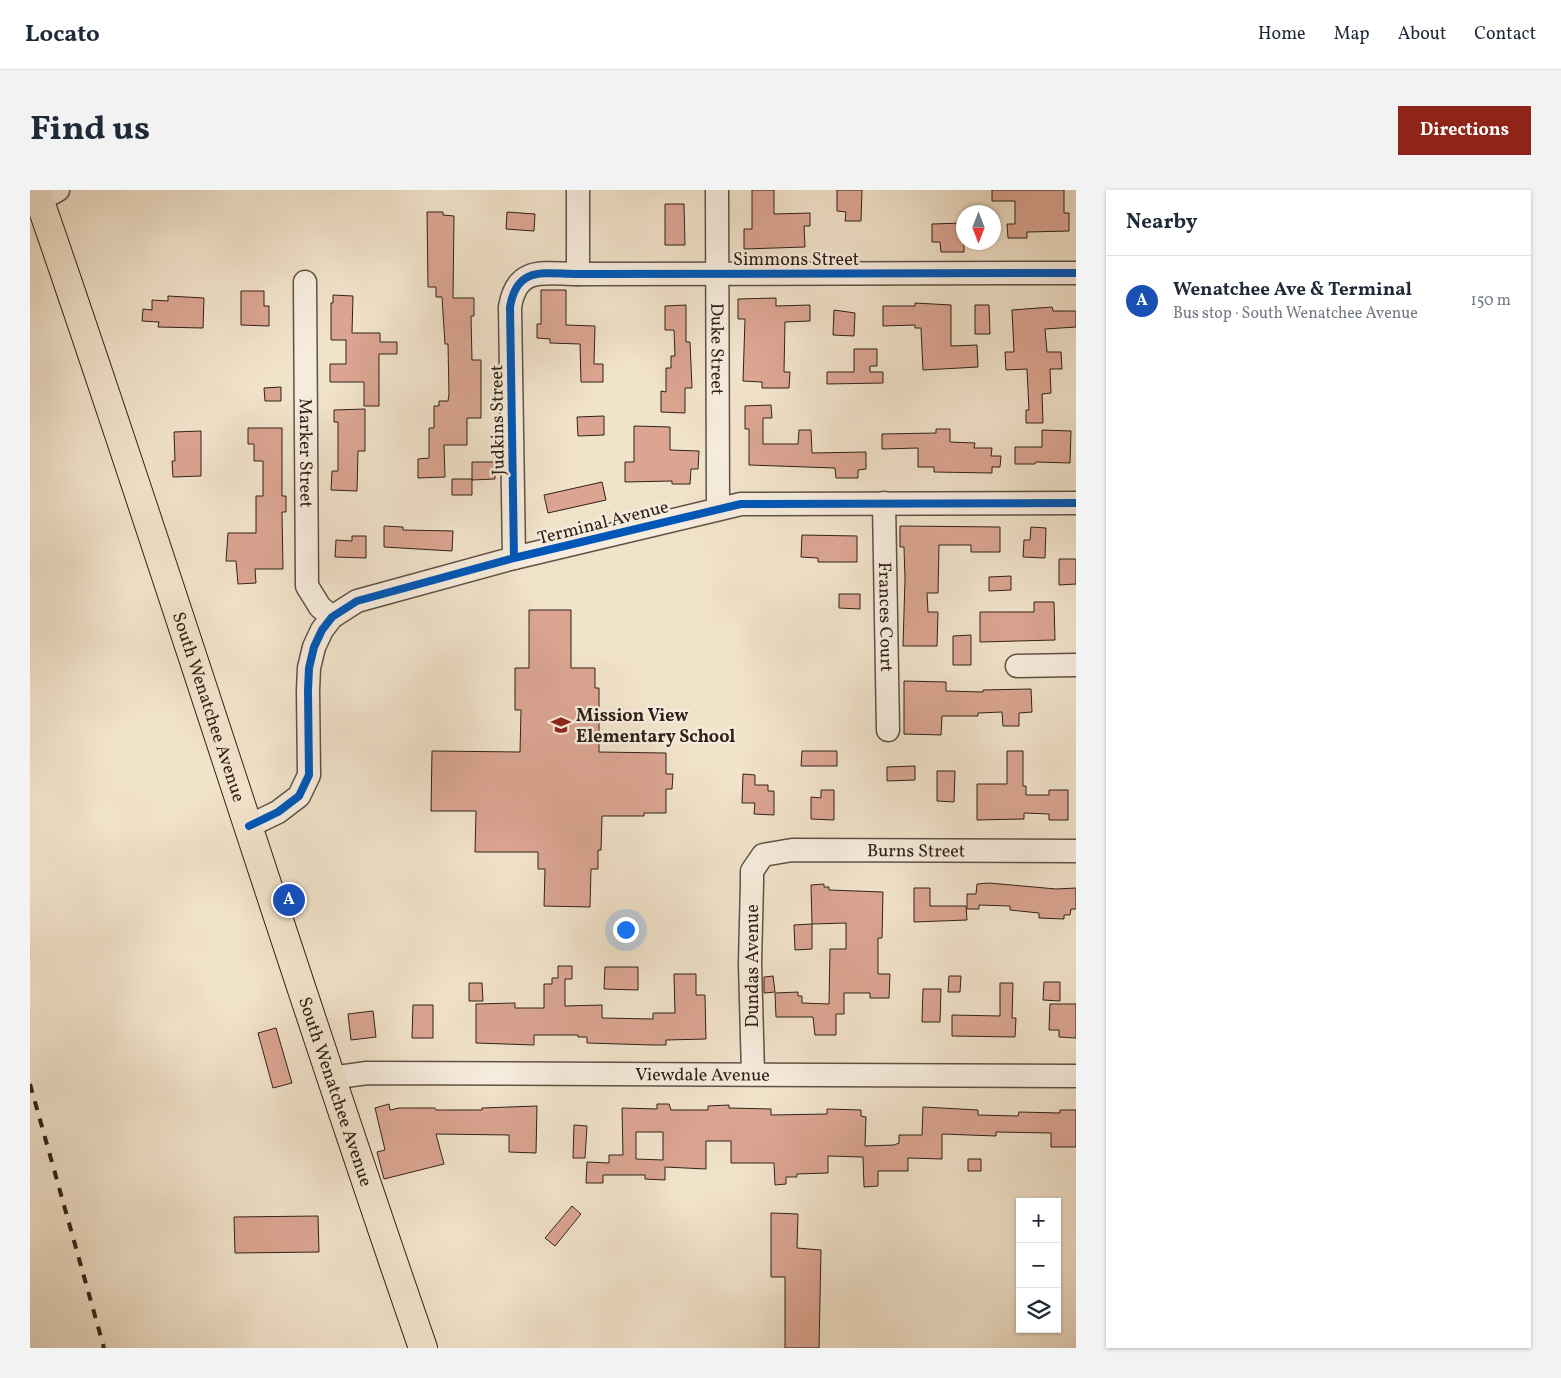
<!DOCTYPE html>
<html lang="en">
<head>
<meta charset="utf-8">
<style>
	body { margin:0; font-family:Vollkorn,serif; background:#f2f2f3; color:#1f2937 }
	.controls { position:absolute; right:15px; bottom:15px; display:grid; overflow:hidden; border-radius:0px; box-shadow:0 1px 4px #0004 }
	.controls button { width:45px; height:45px; display:grid; place-items:center; padding:0; border:0; border-bottom:1px solid #e0e1e3; background:#fff; color:#1f2937; font:25px sans-serif }
	.compass { position:absolute; left:926px; top:15px; width:45px; height:45px; border-radius:50%; background:#fff; box-shadow:0 1px 4px #0004; rotate:180deg }
	.you { position:absolute; left:595px; top:739px; width:18px; height:18px; margin:-12px; border:4px solid #fff; border-radius:50%; background:#1a73e8; box-shadow:0 0 0 8px #1a73e833 }
	.badge { display:grid; place-items:center; width:32px; height:32px; border-radius:50%; background:#8f2418; color:#fff; font-size:16px; font-weight:700 }
	.pin { position:absolute; translate:-50% -50%; border:2px solid #fff; box-shadow:0 1px 5px #0006 }
	.list { margin:0; padding:0; list-style:none }
	h2 { display:flex; justify-content:space-between; align-items:center; height:65px; margin:0; padding:0 20px; font-size:21px }
	h2 small { font-size:16px; font-weight:400; color:#747a83 }
	.list li { display:grid; grid-template-columns:32px 1fr auto; gap:15px; align-items:center; box-sizing:border-box; height:90px; padding:0 20px; border-top:1px solid #e0e1e3 }
	.list b { display:block; font-size:19px; white-space:nowrap }
	.list p { margin:0; font-size:16px; white-space:nowrap; color:#747a83 }
	.list em { font-size:16px; font-style:normal; color:#747a83 }
	.icon { flex:none; width:28px; height:28px; fill:none; stroke:currentColor; stroke-width:2; stroke-linecap:round; stroke-linejoin:round }
	.map { position:relative; flex:none; width:1046px; height:1158px; overflow:hidden; border-radius:0px }
	header { display:flex; align-items:center; gap:30px; box-sizing:border-box; height:70px; padding:0 25px; background:#fff; border-bottom:1px solid #e0e1e3 }
	header strong { font-size:24px }
	nav { display:flex; gap:28px; margin-inline-start:auto; font-size:18px }
	.intro { display:flex; align-items:center; justify-content:space-between; box-sizing:border-box; height:120px; padding:0 30px }
	h1 { margin:0; font-size:35px }
	.button { padding:12px 22px; border-radius:0px; background:#8f2418; color:#fff; font-size:18px; font-weight:700 }
	main { display:flex; gap:30px; padding:0 30px }
	aside { flex:1; background:#fff; border-radius:0px; box-shadow:0 1px 4px #0004 }
	.map>svg:first-child { display:block }
	.building { fill:#dba592; stroke:#302218; fill-rule:evenodd }
	.lines { fill:none; stroke-linecap:round; stroke-linejoin:round }
	.minor-casing { stroke:#605244; stroke-width:25 }
	.major-casing { stroke:#302218; stroke-width:30 }
	.minor { stroke:#f6ecdd; stroke-width:22 }
	.major { stroke:#f1e2ca; stroke-width:28 }
	.rail { stroke:#302218; stroke-width:4; stroke-dasharray:9 9; stroke-linecap:butt }
	.cycleway-casing { stroke:#f6ecdd; stroke-width:11 }
	.cycleway { stroke:#0057b8; stroke-width:8 }
	.labels { text-anchor:middle; stroke-width:4.5; stroke-linejoin:round; paint-order:stroke }
	.street-label { font-size:18px; fill:#302218; stroke:#f6ecdd }
	.poi-label { font-size:18px; font-weight:bold; fill:#302218; stroke:#f6ecdd; text-anchor:start }
</style>
</head>
<body>
<header>
<strong>Locato</strong>
<nav><a>Home</a><a>Map</a><a>About</a><a>Contact</a></nav>
</header>
<div class="intro"><h1>Find us</h1><a class="button">Directions</a></div>
<main>
<div class="map">
<svg width="1046" height="1158" viewBox="0 0 1046 1158">
	<rect width="100%" height="100%" fill="#f1e2ca"/>
	<filter id="stains"><feTurbulence type="fractalNoise" baseFrequency=".004" numOctaves="4"/><feColorMatrix values="0 0 0 0 .2 0 0 0 0 .09 0 0 0 0 .02 0 0 0 .5 -.17"/></filter>
	<radialGradient id="worn" r=".72"><stop offset=".6" stop-color="#630" stop-opacity="0"/><stop offset="1" stop-color="#630" stop-opacity=".3"/></radialGradient>
	<path class="building" d="M 722,0 L 744,0 L 744,24 L 780,23 L 780,36 L 774,36 L 775,57 L 714,59 L 714,39 L 722,39 Z
		M 807,0 L 832,0 L 831,31 L 815,31 L 816,22 L 807,21 Z
		M 962,0 L 1034,0 L 1034,23 L 1039,23 L 1039,41 L 997,42 L 997,48 L 978,48 L 977,34 L 985,34 L 985,11 L 962,11 Z
		M 635,14 L 654,14 L 655,55 L 635,55 Z
		M 397,22 L 413,22 L 413,25 L 424,26 L 423,108 L 444,108 L 444,126 L 441,126 L 442,170 L 451,170 L 451,228 L 437,228 L 437,255 L 414,255 L 415,287 L 388,288 L 388,269 L 399,268 L 399,238 L 404,238 L 404,216 L 409,216 L 409,211 L 418,211 L 419,204 L 418,154 L 415,154 L 412,107 L 406,107 L 406,97 L 398,97 Z
		M 477,22 L 505,24 L 504,41 L 476,39 Z
		M 933,33 L 934,62 L 911,62 L 910,52 L 902,52 L 902,34 Z
		M 511,100 L 536,100 L 536,135 L 565,136 L 564,174 L 573,174 L 573,192 L 551,192 L 550,154 L 520,153 L 520,149 L 507,148 L 507,134 L 511,134 Z
		M 211,101 L 234,101 L 234,116 L 239,116 L 239,136 L 211,135 Z
		M 303,105 L 323,106 L 322,143 L 350,143 L 350,152 L 367,152 L 367,164 L 349,164 L 349,216 L 334,216 L 334,192 L 300,192 L 300,174 L 316,174 L 316,150 L 301,150 L 301,113 L 303,113 Z
		M 138,106 L 174,108 L 173,138 L 128,137 L 129,132 L 112,131 L 113,119 L 122,120 L 122,110 L 138,111 Z
		M 746,108 L 746,116 L 780,115 L 780,131 L 755,132 L 754,182 L 760,182 L 759,198 L 732,198 L 732,192 L 713,191 L 715,129 L 708,129 L 708,109 Z
		M 885,113 L 921,115 L 921,156 L 947,155 L 948,177 L 893,180 L 891,138 L 885,138 L 885,135 L 853,136 L 853,116 L 885,116 Z
		M 656,115 L 656,152 L 660,152 L 662,198 L 655,198 L 655,223 L 631,222 L 631,201 L 636,202 L 636,178 L 641,178 L 641,166 L 645,166 L 644,140 L 635,140 L 635,116 Z
		M 945,115 L 959,115 L 960,144 L 945,144 Z
		M 1022,117 L 1023,121 L 1046,121 L 1046,137 L 1015,139 L 1017,162 L 1031,162 L 1032,179 L 1020,179 L 1021,203 L 1012,204 L 1013,233 L 996,233 L 996,220 L 999,220 L 997,179 L 976,180 L 975,162 L 984,162 L 982,120 Z
		M 804,120 L 825,123 L 824,146 L 803,145 Z
		M 824,159 L 847,159 L 847,176 L 840,176 L 840,182 L 853,182 L 853,193 L 797,194 L 797,182 L 824,182 Z
		M 251,197 L 251,211 L 235,211 L 234,198 Z
		M 741,215 L 742,228 L 733,228 L 733,254 L 768,254 L 769,240 L 781,240 L 782,263 L 836,262 L 836,279 L 828,280 L 828,288 L 806,288 L 805,278 L 719,275 L 719,239 L 715,239 L 715,216 Z
		M 335,219 L 335,261 L 328,261 L 327,301 L 301,300 L 302,281 L 308,281 L 308,232 L 304,232 L 304,220 Z
		M 574,226 L 574,245 L 548,246 L 547,227 Z
		M 604,236 L 640,237 L 640,260 L 669,261 L 668,279 L 661,279 L 660,294 L 642,294 L 642,291 L 595,292 L 595,272 L 604,272 Z
		M 218,238 L 252,238 L 252,306 L 256,306 L 256,322 L 252,322 L 253,379 L 225,379 L 226,393 L 208,394 L 206,371 L 196,371 L 198,343 L 226,343 L 226,306 L 233,306 L 233,271 L 224,271 L 224,254 L 218,254 Z
		M 906,239 L 920,239 L 920,252 L 945,253 L 944,258 L 962,258 L 961,266 L 971,266 L 970,277 L 962,277 L 962,283 L 904,282 L 904,277 L 888,277 L 888,258 L 852,259 L 852,244 L 906,243 Z
		M 1012,240 L 1041,241 L 1040,273 L 1006,272 L 1005,274 L 985,274 L 985,257 L 1012,257 Z
		M 171,241 L 171,286 L 143,287 L 142,271 L 145,271 L 144,242 Z
		M 442,272 L 465,272 L 465,289 L 442,290 Z
		M 422,289 L 442,289 L 442,305 L 422,305 Z
		M 572,292 L 576,310 L 518,323 L 514,305 Z
		M 354,336 L 373,337 L 373,340 L 423,341 L 422,361 L 354,357 Z
		M 870,336 L 970,337 L 970,362 L 941,362 L 941,355 L 909,355 L 908,403 L 897,403 L 898,422 L 908,422 L 907,456 L 873,456 L 875,389 L 874,357 L 870,357 Z
		M 1001,337 L 1016,338 L 1015,368 L 993,367 L 994,350 L 1000,350 Z
		M 772,345 L 827,346 L 827,372 L 788,372 L 788,368 L 771,367 Z
		M 322,346 L 336,346 L 336,368 L 305,367 L 306,350 L 322,351 Z
		M 1029,369 L 1046,369 L 1046,394 L 1029,395 Z
		M 981,386 L 981,400 L 959,401 L 959,387 Z
		M 809,404 L 830,404 L 830,419 L 809,418 Z
		M 1004,412 L 1024,412 L 1025,450 L 950,452 L 950,422 L 1004,422 Z
		M 499,420 L 541,420 L 541,478 L 565,478 L 565,498 L 569,498 L 569,562 L 636,563 L 636,584 L 643,584 L 642,599 L 636,599 L 636,623 L 614,623 L 614,626 L 572,626 L 571,660 L 568,660 L 568,679 L 561,679 L 560,717 L 514,716 L 515,679 L 508,679 L 508,662 L 445,662 L 446,621 L 401,621 L 402,561 L 490,562 L 491,520 L 485,520 L 485,478 L 499,478 Z
		M 941,445 L 941,475 L 923,475 L 923,446 Z
		M 874,491 L 916,492 L 916,501 L 953,502 L 953,500 L 1001,499 L 1002,522 L 989,523 L 989,536 L 973,536 L 972,522 L 948,523 L 948,526 L 912,526 L 911,545 L 874,544 Z
		M 772,561 L 807,561 L 807,576 L 771,576 Z
		M 977,561 L 993,561 L 993,596 L 996,596 L 996,605 L 1019,605 L 1019,600 L 1038,600 L 1038,630 L 1019,630 L 1019,624 L 994,623 L 994,629 L 947,630 L 947,594 L 977,594 Z
		M 885,576 L 885,590 L 857,591 L 857,577 Z
		M 907,581 L 925,581 L 924,612 L 907,611 Z
		M 713,584 L 725,585 L 725,595 L 738,595 L 738,601 L 744,601 L 744,625 L 724,624 L 725,613 L 712,613 Z
		M 791,600 L 804,600 L 804,630 L 781,629 L 781,607 L 791,608 Z
		M 959,693 L 1026,699 L 1046,698 L 1046,719 L 1041,719 L 1040,725 L 1034,725 L 1034,729 L 1009,728 L 1009,723 L 980,720 L 980,716 L 949,715 L 949,719 L 937,719 L 937,704 L 946,704 L 947,694 Z
		M 794,694 L 794,697 L 799,697 L 799,700 L 853,702 L 852,748 L 848,748 L 848,784 L 860,784 L 859,808 L 840,808 L 840,803 L 814,803 L 814,824 L 806,824 L 806,845 L 785,845 L 783,827 L 746,827 L 745,803 L 768,802 L 768,806 L 772,806 L 772,813 L 799,814 L 800,759 L 816,759 L 816,733 L 782,734 L 781,695 Z
		M 884,698 L 900,698 L 900,716 L 936,716 L 937,730 L 884,732 Z
		M 782,734 L 782,759 L 765,760 L 764,735 Z
		M 528,776 L 542,776 L 542,789 L 535,789 L 535,816 L 572,815 L 572,828 L 623,829 L 623,823 L 645,823 L 644,784 L 666,784 L 666,805 L 675,805 L 676,849 L 636,850 L 636,855 L 623,855 L 557,853 L 557,847 L 548,847 L 548,845 L 504,845 L 504,855 L 446,853 L 446,814 L 485,813 L 485,818 L 514,818 L 514,794 L 522,794 L 522,788 L 528,788 Z
		M 575,777 L 608,777 L 608,800 L 574,799 Z
		M 743,786 L 745,802 L 734,803 L 734,787 Z
		M 919,786 L 931,786 L 930,802 L 918,802 Z
		M 1014,792 L 1030,792 L 1030,811 L 1013,810 Z
		M 439,793 L 452,793 L 453,811 L 439,811 Z
		M 970,793 L 983,793 L 982,828 L 986,828 L 985,847 L 922,846 L 922,825 L 970,826 Z
		M 893,799 L 911,799 L 910,832 L 892,832 Z
		M 1020,814 L 1046,814 L 1046,848 L 1029,847 L 1029,840 L 1019,840 Z
		M 383,815 L 403,815 L 403,848 L 382,848 Z
		M 343,821 L 346,847 L 321,850 L 318,824 Z
		M 246,838 L 262,893 L 243,898 L 228,843 Z
		M 359,914 L 360,920 L 369,918 L 405,918 L 406,920 L 452,920 L 452,918 L 507,916 L 506,963 L 479,962 L 479,945 L 406,944 L 414,974 L 354,989 L 347,962 L 355,960 L 345,918 Z
		M 627,914 L 639,914 L 641,920 L 678,920 L 678,916 L 699,915 L 699,918 L 741,919 L 741,925 L 797,924 L 797,919 L 831,920 L 831,926 L 836,927 L 835,956 L 864,955 L 869,953 L 869,945 L 892,945 L 893,917 L 948,920 L 948,925 L 988,926 L 989,922 L 1030,923 L 1030,920 L 1046,920 L 1046,957 L 1021,957 L 1021,943 L 966,942 L 966,946 L 912,944 L 912,969 L 878,968 L 878,981 L 848,981 L 848,996 L 834,997 L 833,967 L 798,966 L 798,983 L 767,984 L 767,987 L 756,987 L 756,994 L 745,995 L 744,973 L 701,973 L 701,951 L 676,951 L 676,979 L 635,977 L 635,990 L 615,989 L 615,985 L 573,985 L 573,993 L 556,993 L 557,972 L 579,973 L 579,965 L 593,965 L 592,918 L 627,919 ZM 606,942 L 633,942 L 633,970 L 606,969 Z
		M 544,935 L 557,936 L 555,968 L 543,968 Z
		M 938,969 L 951,969 L 951,981 L 938,981 Z
		M 542,1016 L 551,1024 L 525,1056 L 515,1048 Z
		M 741,1023 L 768,1024 L 767,1058 L 791,1060 L 789,1158 L 755,1158 L 755,1087 L 741,1087 Z
		M 288,1026 L 289,1062 L 205,1063 L 204,1027 Z"/>
	<g class="lines">
		<defs>
			<g id="minor">
				<path d="M 548,0 L 548,84"/>
				<path id="s1" d="M 687,0 L 688,318"/>
				<path d="M 10,10 L 28,0"/>
				<path id="s2" d="M 275,92 L 277,396 L 290,417 L 302,427"/>
				<path id="s3" d="M 854,313 L 858,540"/>
				<path d="M 484,368 L 480,117 C 487,75 514,84 548,84 L 1046,83"/>
				<path d="M 987,476 L 1046,475"/>
				<path d="M 219,636 L 248,622 L 269,606 L 279,585 L 278,500 L 279,478 L 284,457 L 292,440 L 302,427 L 327,411 L 484,368 L 711,314 L 1046,313"/>
				<path id="s4" d="M 723,884 L 720,773 L 722,692 L 722,681 L 733,665 L 762,660 L 1046,661"/>
				<path id="s5" d="M 301,888 L 337,883 L 1046,886"/>
			</g>
			<g id="major">
				<path id="s6" d="M 6,0 C 140,385 259,774 393,1158"/>
			</g>
		</defs>
		<use href="#minor" class="minor-casing"/>
		<use href="#major" class="major-casing"/>
		<use href="#minor" class="minor"/>
		<use href="#major" class="major"/>
		<path class="rail" d="M 0,894 L 74,1158"/>
		<defs>
			<path id="cycleway" d="M 484,368 L 480,117 C 487,75 514,84 548,84 L 1046,83
				M 219,636 L 248,622 L 269,606 L 279,585 L 278,500 L 279,478 L 284,457 L 292,440 L 302,427 L 327,411 L 484,368 L 711,314 L 1046,313"/>
		</defs>
		<use href="#cycleway" class="cycleway-casing"/>
		<use href="#cycleway" class="cycleway"/>
	</g>
	<defs>
		<symbol id="school-bare" viewBox="-9 -9 18 18"><path d="M0-5L7-2L0 1L-7-2ZM-4 1L0 2.5L4 1V4Q0 6-4 4Z" fill="#8f2418" stroke="#f6ecdd" stroke-width="2.5" paint-order="stroke"/></symbol>
	</defs>
	<g fill-rule="evenodd">
		<use href="#school-bare" x="517" y="521" width="28" height="28"/>
	</g>
	<g class="labels">
		<g class="street-label">
			<text x="766" y="75">Simmons Street</text>
			<text dy="6" stroke="none"><textPath href="#s1" startOffset="159">Duke Street</textPath></text>
			<text transform="translate(467 230) rotate(-91)" y="6">Judkins Street</text>
			<text dy="6" stroke="none"><textPath href="#s2" startOffset="171">Marker Street</textPath></text>
			<text transform="translate(573 332) rotate(-14)" y="6">Terminal Avenue</text>
			<text dy="6" stroke="none"><textPath href="#s3" startOffset="114">Frances Court</textPath></text>
			<text dy="6" stroke="none"><textPath href="#s6" startOffset="545">South Wenatchee Avenue</textPath></text>
			<text dy="6" stroke="none"><textPath href="#s4" startOffset="376">Burns Street</textPath></text>
			<text transform="translate(722 776) rotate(-90)" y="6">Dundas Avenue</text>
			<text dy="6" stroke="none"><textPath href="#s5" startOffset="372">Viewdale Avenue</textPath></text>
			<text dy="6" stroke="none"><textPath href="#s6" startOffset="950">South Wenatchee Avenue</textPath></text>
		</g>
		<g class="poi-label">
			<text x="546" y="531">Mission View<tspan x="546" dy="21">Elementary School</tspan></text>
		</g>
	</g>
	<rect width="100%" height="100%" filter="url(#stains)"/>
	<rect width="100%" height="100%" fill="url(#worn)"/>
</svg>
<div class="controls">
<button>+</button>
<button>−</button>
<button><svg class="icon" aria-label="layers" viewBox="0 0 24 24"><path d="M12 4l9 5-9 5-9-5zM3 14l9 5 9-5"/></svg></button>
</div>
<svg class="compass" viewBox="-18 -18 36 36"><path d="M0-13l5 13h-10z" fill="#e53935"/><path d="M0 13l5-13h-10z" fill="#747a83"/></svg>
<div class="you"></div>
<div class="pin badge" style="left:259px;top:710px;background:#1a4fb4">A</div>
</div>
<aside>
<h2>Nearby<small></small></h2>
<ul class="list">
<li><span class="badge" style="background:#1a4fb4">A</span><div><b>Wenatchee Ave &amp; Terminal</b><p>Bus stop · South Wenatchee Avenue</p></div><em>150 m</em></li>
</ul>
</aside>
</main>
</body>
</html>
